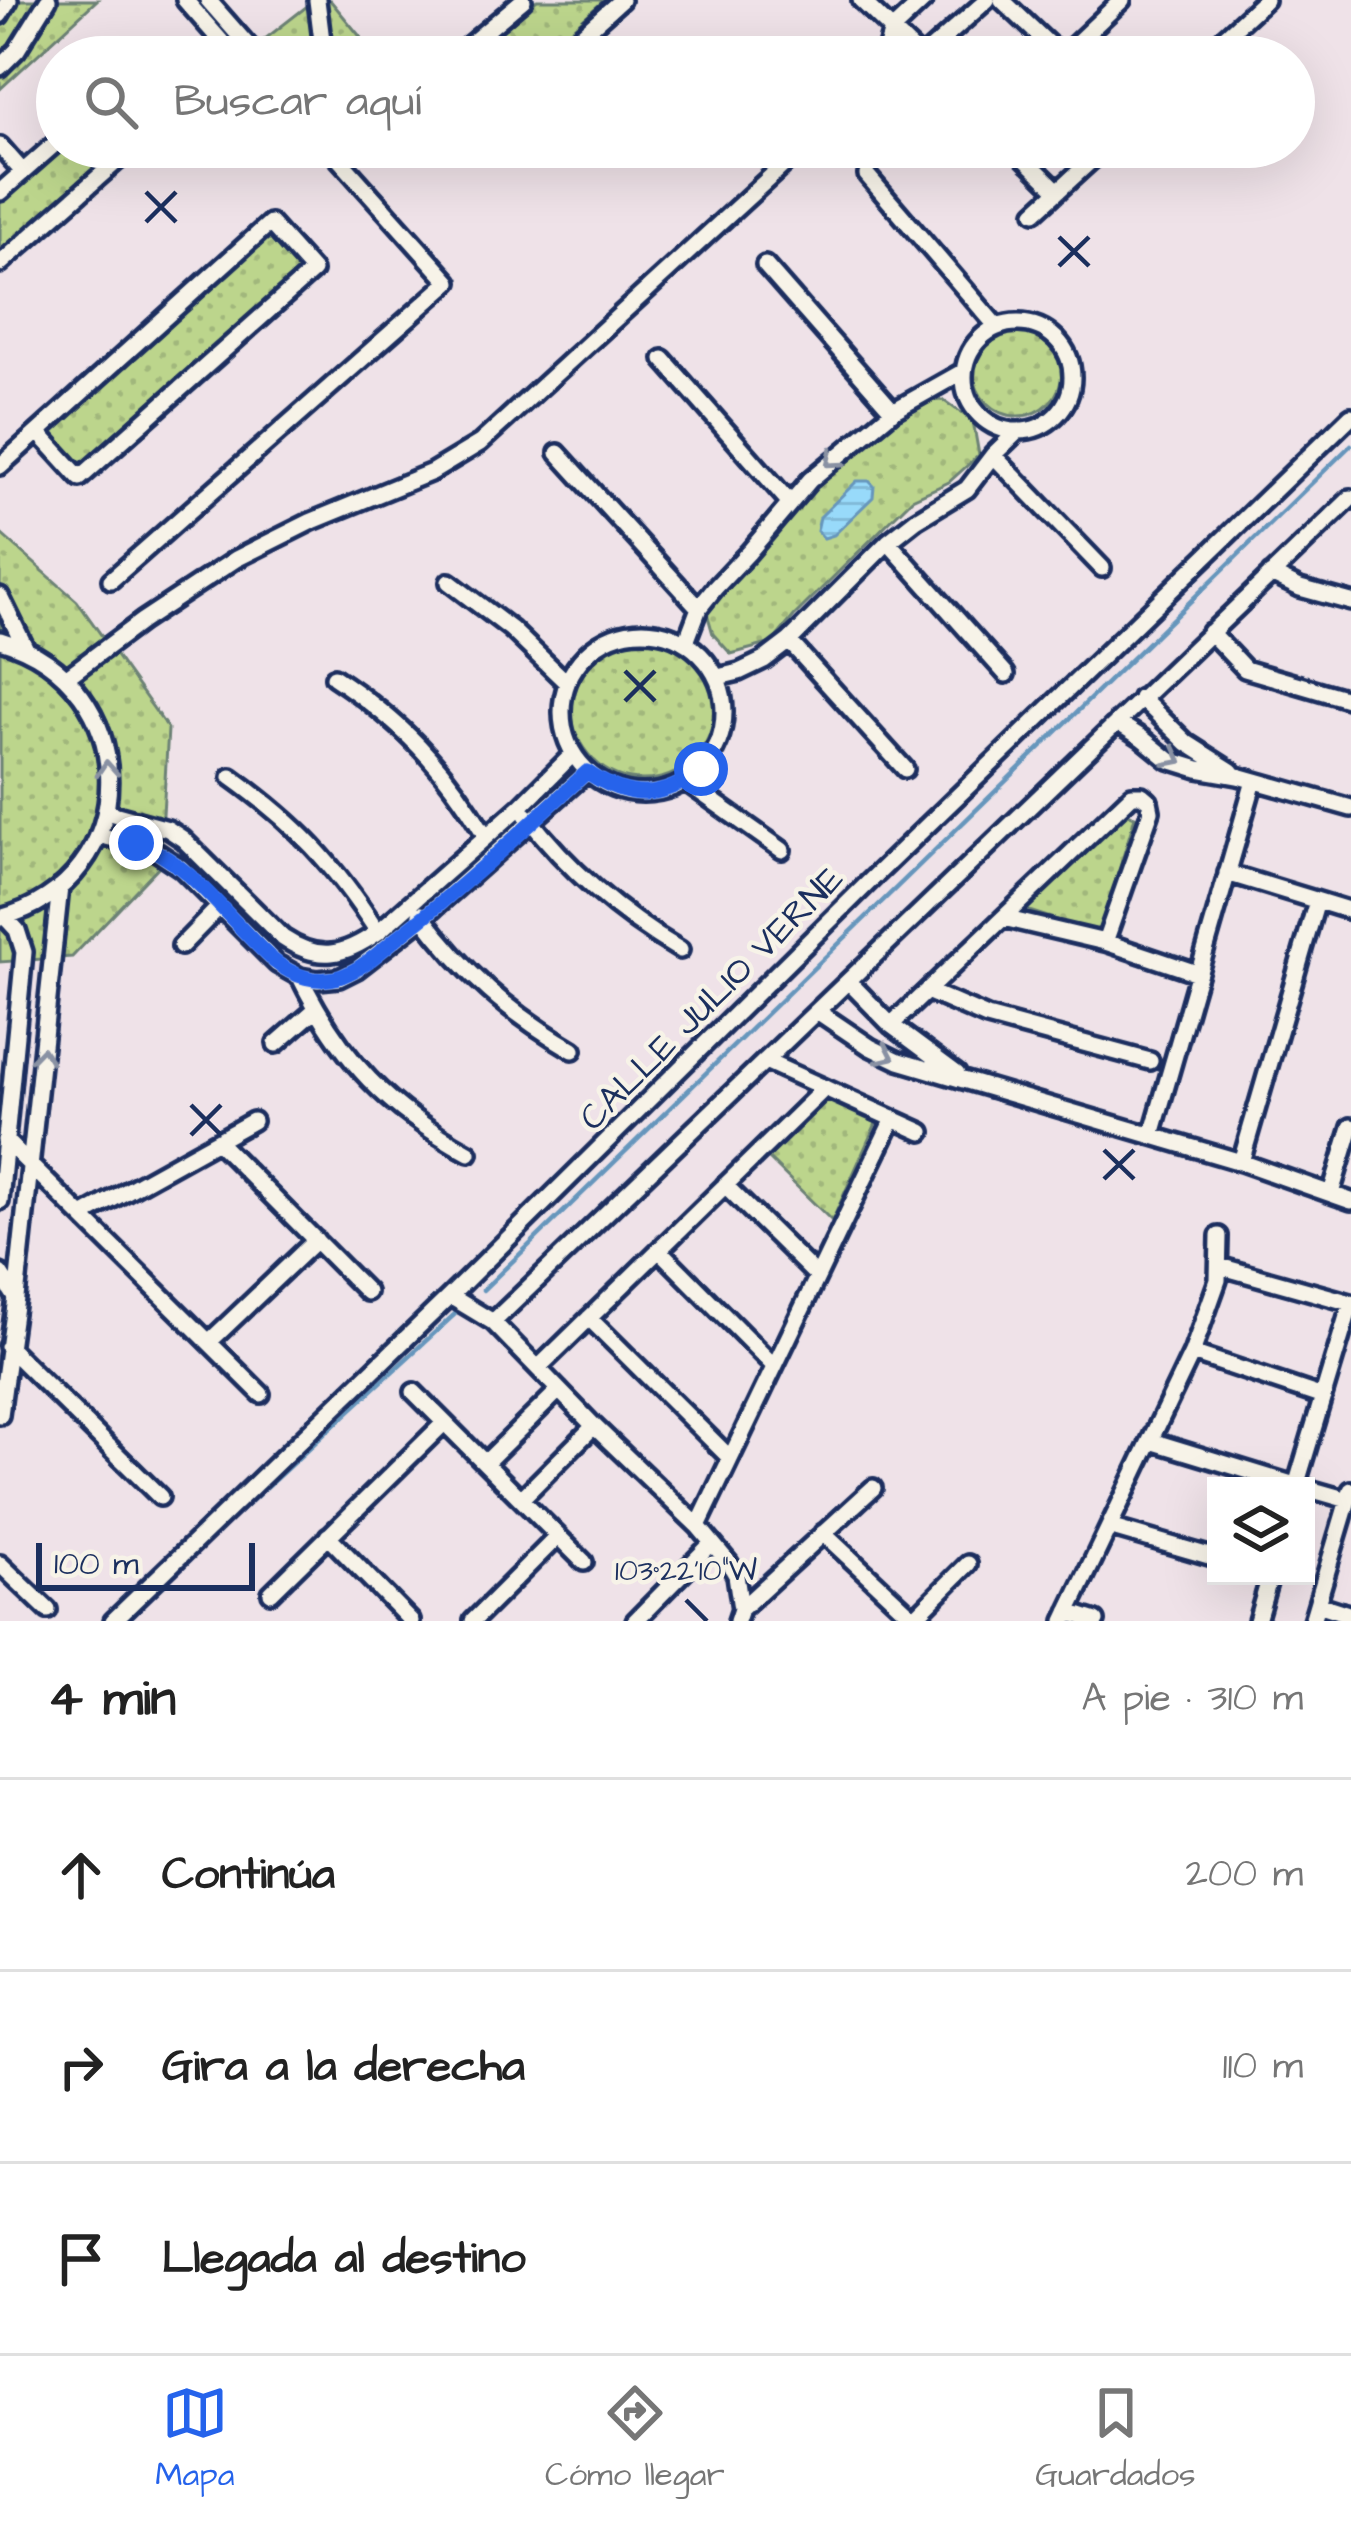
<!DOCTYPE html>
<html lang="es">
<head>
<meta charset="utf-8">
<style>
	body { margin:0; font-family:"Architects Daughter",sans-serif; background:#f2f2f2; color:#222 }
	.controls { position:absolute; right:36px; bottom:36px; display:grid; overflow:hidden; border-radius:0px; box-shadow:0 12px 48px #0002 }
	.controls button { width:108px; height:108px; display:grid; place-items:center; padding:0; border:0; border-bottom:3px solid #e0e0e0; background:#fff; color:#222; font:60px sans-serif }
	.scale { position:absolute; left:36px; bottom:30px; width:219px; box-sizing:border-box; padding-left:12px; border:6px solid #1b2f5e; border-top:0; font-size:33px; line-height:42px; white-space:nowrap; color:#1b2f5e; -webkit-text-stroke:9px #f7f3e8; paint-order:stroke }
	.stop { position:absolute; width:36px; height:36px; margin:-27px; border:9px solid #2563eb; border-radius:50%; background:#fff }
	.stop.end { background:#2563eb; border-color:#fff; box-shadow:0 3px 12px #0008 }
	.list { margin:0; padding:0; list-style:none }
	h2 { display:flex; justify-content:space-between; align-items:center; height:156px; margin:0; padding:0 48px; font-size:51px }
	h2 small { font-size:39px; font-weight:400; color:#767676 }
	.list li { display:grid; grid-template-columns:78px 1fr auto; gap:36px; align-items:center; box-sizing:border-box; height:192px; padding:0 48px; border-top:3px solid #e0e0e0 }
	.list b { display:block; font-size:45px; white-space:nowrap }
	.list em { font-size:39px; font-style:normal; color:#767676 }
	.icon { flex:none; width:66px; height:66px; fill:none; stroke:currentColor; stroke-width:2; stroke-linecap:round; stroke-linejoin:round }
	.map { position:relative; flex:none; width:1351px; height:1621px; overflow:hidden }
	.search { position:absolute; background:#fff; box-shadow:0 12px 48px #0002; left:36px; right:36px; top:36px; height:132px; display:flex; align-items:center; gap:30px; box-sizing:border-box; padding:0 42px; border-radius:66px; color:#767676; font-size:45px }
	.sheet { height:732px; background:#fff }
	nav { display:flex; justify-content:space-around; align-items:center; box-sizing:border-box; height:168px; border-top:3px solid #e0e0e0; background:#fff; font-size:33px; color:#767676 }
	nav a { display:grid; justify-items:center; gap:6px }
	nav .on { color:#2563eb }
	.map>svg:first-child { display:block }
	.green { fill:url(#green-dots); stroke:#6c8275; stroke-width:3 }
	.water { fill:url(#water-rules); stroke:#6696bc; stroke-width:3 }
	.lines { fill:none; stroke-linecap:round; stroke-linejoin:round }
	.stream { stroke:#6696bc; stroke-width:4.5 }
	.minor-casing { stroke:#1b2f5e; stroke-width:24 }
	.minor { stroke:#f7f3e8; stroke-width:15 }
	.oneway { stroke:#8991a3 }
	.route { stroke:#2563eb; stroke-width:15 }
	.ticks { fill:none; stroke:#1b2f5e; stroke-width:4.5 }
	.labels { text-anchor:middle; stroke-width:9; stroke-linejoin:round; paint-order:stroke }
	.street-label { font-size:36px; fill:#1b2f5e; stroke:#f7f3e8 }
	.ticks-label { font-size:30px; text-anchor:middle; fill:#1b2f5e; stroke:#f7f3e8; stroke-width:9; stroke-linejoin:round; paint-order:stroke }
</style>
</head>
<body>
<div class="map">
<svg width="1351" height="1621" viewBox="0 0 1351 1621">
	<defs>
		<pattern id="green-dots" width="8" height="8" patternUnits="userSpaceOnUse" patternTransform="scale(3)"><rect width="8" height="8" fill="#bcd58c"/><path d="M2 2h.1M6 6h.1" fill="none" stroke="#a1b77b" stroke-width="1.8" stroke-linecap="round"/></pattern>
		<pattern id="water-rules" width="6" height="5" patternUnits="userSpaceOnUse" patternTransform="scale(3)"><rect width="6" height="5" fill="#98dafa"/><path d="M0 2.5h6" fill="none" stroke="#82bbd9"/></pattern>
	</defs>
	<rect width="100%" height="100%" fill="#efe2e8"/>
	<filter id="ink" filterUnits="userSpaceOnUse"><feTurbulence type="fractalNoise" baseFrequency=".00833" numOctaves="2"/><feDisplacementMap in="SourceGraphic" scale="24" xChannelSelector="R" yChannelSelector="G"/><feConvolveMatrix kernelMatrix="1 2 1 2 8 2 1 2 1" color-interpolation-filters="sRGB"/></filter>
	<g filter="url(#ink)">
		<path class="green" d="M 0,0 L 97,0 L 0,89 Z
			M 315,0 L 330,0 L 377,57 L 264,57 L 256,46 Z
			M 537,0 L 604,0 L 540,57 L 471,57 Z
			M 57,147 L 130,147 L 0,263 L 0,195 Z
			M 267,231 L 303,270 L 81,468 L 47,433 Z
			M974 372a44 44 0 1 1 88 0a44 44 0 1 1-88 0Z
			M 943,400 L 973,421 L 979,455 L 949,482 L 912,499 L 794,616 L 772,643 L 731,654 L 713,634 L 707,613 L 724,586 L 822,476 L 887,428 L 912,402 Z
			M 0,533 L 77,601 L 168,729 L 160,865 L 72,957 L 0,962 Z
			M572 709a71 71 0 1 1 142 0a71 71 0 1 1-142 0Z
			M 1121,811 L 1135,817 L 1100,934 L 1026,910 L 1026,903 Z
			M 830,1097 L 877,1121 L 832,1221 L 767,1157 Z"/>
		<path class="water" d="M 857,481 L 869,481 L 874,486 L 873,497 L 834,535 L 824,538 L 817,531 L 820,517 Z"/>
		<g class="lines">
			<path class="stream" d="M 483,1290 L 1351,445
				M 127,1621 L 208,1541 L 455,1314"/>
			<defs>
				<path id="minor" d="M 185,0 L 235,57
					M 208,0 L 258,57
					M 317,0 L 324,57
					M 861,0 L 920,57
					M 1002,0 L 1062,57
					M 0,15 L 9,0
					M 455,57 L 523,0
					M 557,57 L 621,0
					M 884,57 L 892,30 L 924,0
					M 923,57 L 987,0
					M 1062,57 L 1122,0
					M 1203,57 L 1265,0
					M 0,67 L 17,50 L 48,0
					M 0,146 L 23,172
					M 1013,147 L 1058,191
					M 867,175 L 997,327
					M 0,192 L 57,142
					M 1035,212 L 1106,147
					M 0,264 L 133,147
					M 765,265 L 893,411
					M964 377a54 54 0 1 1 108 0a54 54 0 1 1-108 0Z
					M 663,359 L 790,503
					M 558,453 L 699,608
					M 993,455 L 1102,568
					M 0,466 L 270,223 L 313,271 L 80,478 L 39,433
					M 888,542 L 1006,674
					M 1271,574 L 1300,588 L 1351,602
					M 111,580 L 449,282 L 328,147
					M 449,582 L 511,629 L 567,683
					M 0,596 L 26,649
					M562 712a81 81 0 1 1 162 0a81 81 0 1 1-162 0Z
					M 1210,632 L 1245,669 L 1351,700
					M 0,640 C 145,683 145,880 0,918
					M 789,641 L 905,769
					M 686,642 L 699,608 L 715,588 L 749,552 L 810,480 L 893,411 L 964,371
					M 67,677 L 142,621 L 236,559 L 310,522 L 432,472 L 480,443 L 803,147
					M 334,677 C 401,721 444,766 485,835
					M 718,677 L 739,672 L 764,660 L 789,641 L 888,542 L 916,520 L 967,489 L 993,455 L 1018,431
					M 1141,698 L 1187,743 L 1231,771
					M 1117,722 L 1142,738 L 1169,760 L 1198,769 L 1238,776 L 1351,808
					M 231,777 C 298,825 333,863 378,932
					M 686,782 L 782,850
					M 106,812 L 168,829 L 183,839 L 283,938 C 319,962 344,956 378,932 L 520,807 L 573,754
					M 526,815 C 569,871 619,914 680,950
					M 98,835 L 151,848 L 181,868 L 277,964 L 300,977 L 318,980 L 339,978 L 357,969 L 423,918 L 587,772
					M 1227,873 L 1351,911
					M 420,914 C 465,974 508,1012 573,1050
					M 1003,918 L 1105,942 L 1197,973
					M 181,946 L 219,907
					M 300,977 C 340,1059 388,1109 469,1153
					M 848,981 L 891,1025 L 957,1074
					M 927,991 L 987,1017 L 1150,1061
					M 817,1011 L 870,1047 L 899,1061 L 1241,1162 L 1351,1201
					M 891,1025 L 1132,795 L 1142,795 L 1149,801 L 1151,811 L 1105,942
					M 276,1044 L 316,1009
					M 765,1061 L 922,1132
					M 1152,1135 L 1254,781
					M 5,1140 L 261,1394
					M 217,1141 L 367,1292
					M 1241,1162 L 1317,901
					M 725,1185 L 817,1276
					M 1331,1193 L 1351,1127
					M 0,1201 L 24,952 L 17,930 L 5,917
					M 82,1216 L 253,1121
					M 659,1250 L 774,1366
					M 1219,1266 L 1351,1303
					M 0,1273 L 16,1298
					M 450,1296 L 493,1322 L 594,1426 L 698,1526 L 729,1563 L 736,1575 L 741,1609 L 737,1621
					M 589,1318 L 730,1458
					M 493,1322 L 1351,498
					M 209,1342 L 316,1240
					M 8,1347 L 160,1497
					M 1192,1353 L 1323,1397
					M 538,1368 L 825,1088
					M 414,1392 L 584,1562
					M 0,1415 L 16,1298 L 60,887
					M 1151,1441 L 1298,1486
					M 485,1463 L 559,1390
					M 1296,1486 L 1351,1303
					M 1306,1488 L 1348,1500
					M 521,1499 L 594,1426
					M 698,1526 L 893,1119
					M 1109,1527 L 1216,1558
					M 823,1533 L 914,1618 L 968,1564
					M 328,1536 L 411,1621
					M 0,1564 L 48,1610
					M 271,1593 L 444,1423
					M 1317,1604 L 1351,1615
					M 741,1609 L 873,1488
					M 1068,1612 L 1096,1621
					M 113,1621 L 450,1296 L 876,875 L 1351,416
					M 473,1621 L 558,1536
					M 635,1621 L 712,1543
					M 1064,1621 L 1192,1353 L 1218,1280 L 1219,1236
					M 1257,1621 L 1270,1576
					M 1312,1621 L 1351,1490"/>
			</defs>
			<use href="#minor" class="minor-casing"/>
			<use href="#minor" class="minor"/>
		</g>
		<defs><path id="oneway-chevron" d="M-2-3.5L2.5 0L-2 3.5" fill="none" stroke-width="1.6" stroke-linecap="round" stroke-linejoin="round" transform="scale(3)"/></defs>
		<g class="oneway">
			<use href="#oneway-chevron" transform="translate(833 460) rotate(140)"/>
			<use href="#oneway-chevron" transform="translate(1174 758) rotate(27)"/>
			<use href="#oneway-chevron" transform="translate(107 769) rotate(-94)"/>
			<use href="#oneway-chevron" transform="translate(886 1055) rotate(25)"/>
			<use href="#oneway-chevron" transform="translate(42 1056) rotate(-84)"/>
		</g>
	</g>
	<g class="lines" filter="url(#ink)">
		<path class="route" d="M 136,843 C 192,861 230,923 274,961 C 293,976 318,985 342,976 C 364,968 383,949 402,934 C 466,884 527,827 587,772 C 628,800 662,801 701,769"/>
	</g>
	<path class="ticks" d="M 146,192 L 176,222M 146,222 L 176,192M 1059,237 L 1089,266M 1059,266 L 1089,237M 625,671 L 655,701M 625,701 L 655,671M 191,1105 L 221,1135M 191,1135 L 221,1105M 1104,1150 L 1134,1179M 1104,1179 L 1134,1150M 686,1600 L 707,1621"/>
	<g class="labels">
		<g class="street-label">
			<text transform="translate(710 997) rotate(-45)" y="13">CALLE JULIO VERNE</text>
		</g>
	</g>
	<g class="ticks-label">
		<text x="686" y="1580">103°22'10"W</text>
	</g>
</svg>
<div class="controls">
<button><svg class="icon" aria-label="layers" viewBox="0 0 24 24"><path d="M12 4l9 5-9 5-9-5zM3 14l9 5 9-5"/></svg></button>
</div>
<div class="scale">100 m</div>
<div class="stop" style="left:701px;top:769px"></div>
<div class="stop end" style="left:136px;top:843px"></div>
<div class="search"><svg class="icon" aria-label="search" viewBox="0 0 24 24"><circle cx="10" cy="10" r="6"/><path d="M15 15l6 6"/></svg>Buscar aquí</div>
</div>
<section class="sheet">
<h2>4 min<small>A pie · 310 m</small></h2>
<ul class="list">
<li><svg class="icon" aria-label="ahead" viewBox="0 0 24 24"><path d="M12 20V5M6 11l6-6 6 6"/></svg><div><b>Continúa</b></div><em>200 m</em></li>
<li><svg class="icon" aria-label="right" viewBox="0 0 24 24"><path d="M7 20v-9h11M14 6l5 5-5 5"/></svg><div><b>Gira a la derecha</b></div><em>110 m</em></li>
<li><svg class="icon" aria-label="arrive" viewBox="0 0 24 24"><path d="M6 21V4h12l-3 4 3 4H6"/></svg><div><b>Llegada al destino</b></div></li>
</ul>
</section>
<nav>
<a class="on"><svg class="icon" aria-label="map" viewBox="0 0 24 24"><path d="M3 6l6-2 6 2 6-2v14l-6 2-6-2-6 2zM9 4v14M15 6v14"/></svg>Mapa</a>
<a><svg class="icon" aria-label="directions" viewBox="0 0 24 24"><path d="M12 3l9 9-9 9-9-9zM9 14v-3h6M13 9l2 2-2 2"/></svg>Cómo llegar</a>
<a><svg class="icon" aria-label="saved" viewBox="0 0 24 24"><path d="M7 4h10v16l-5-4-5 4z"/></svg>Guardados</a>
</nav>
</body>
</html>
